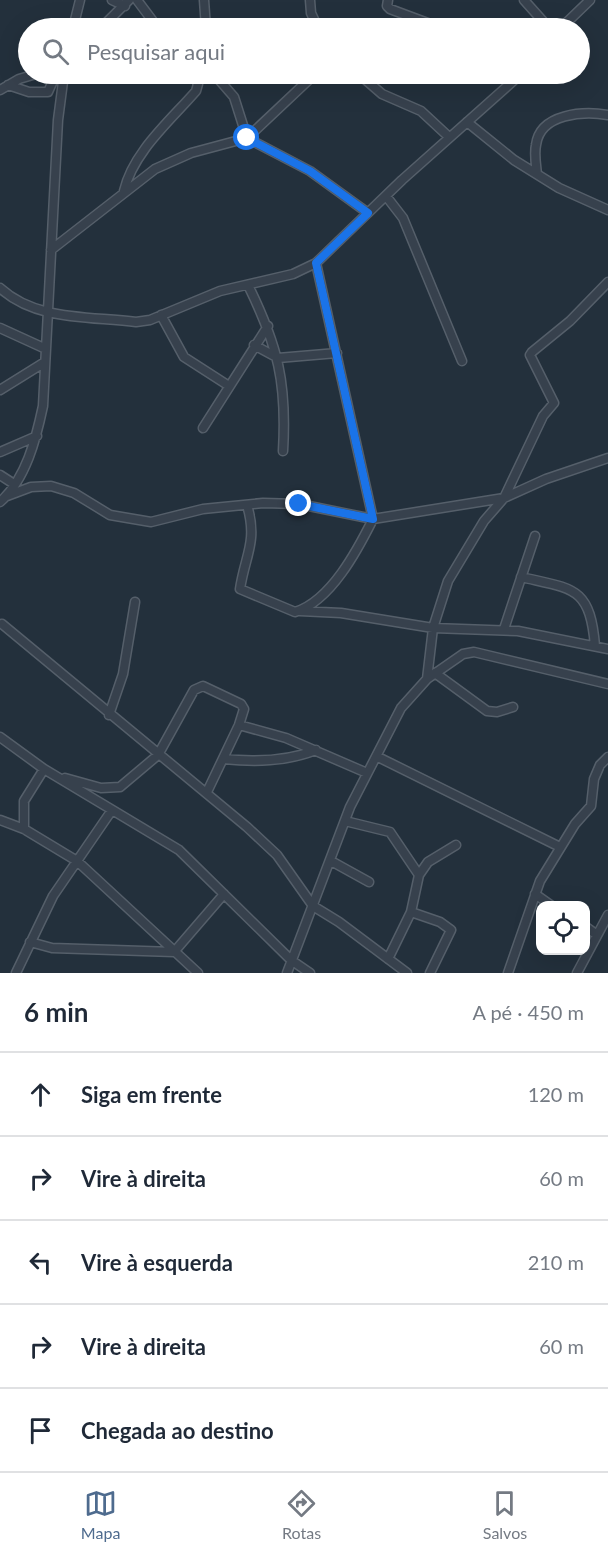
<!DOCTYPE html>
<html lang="pt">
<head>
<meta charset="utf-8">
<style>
	body { margin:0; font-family:Lato,sans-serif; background:#f2f2f3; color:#1f2937 }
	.controls { position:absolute; right:18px; bottom:18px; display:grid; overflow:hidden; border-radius:12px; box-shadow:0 6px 24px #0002 }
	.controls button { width:54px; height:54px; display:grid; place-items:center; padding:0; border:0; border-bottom:2px solid #e0e1e3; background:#fff; color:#1f2937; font:30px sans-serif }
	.stop { position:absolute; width:18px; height:18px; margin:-14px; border:4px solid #1a73e8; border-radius:50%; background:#fff }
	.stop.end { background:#1a73e8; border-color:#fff; box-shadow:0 2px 6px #0008 }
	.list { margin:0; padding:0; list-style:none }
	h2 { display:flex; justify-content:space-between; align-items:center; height:78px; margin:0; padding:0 24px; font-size:26px }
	h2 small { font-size:20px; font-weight:400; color:#747a83 }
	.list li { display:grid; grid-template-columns:39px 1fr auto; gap:18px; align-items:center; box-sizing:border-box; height:84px; padding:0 24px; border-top:2px solid #e0e1e3 }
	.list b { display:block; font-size:22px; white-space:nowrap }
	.list em { font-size:20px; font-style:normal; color:#747a83 }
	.icon { flex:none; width:33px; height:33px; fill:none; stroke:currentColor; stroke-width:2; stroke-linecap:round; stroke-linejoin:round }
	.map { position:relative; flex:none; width:608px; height:973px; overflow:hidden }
	.search { position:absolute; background:#fff; box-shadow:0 6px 24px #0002; left:18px; right:18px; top:18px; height:66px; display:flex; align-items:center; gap:15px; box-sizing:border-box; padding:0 21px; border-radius:33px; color:#747a83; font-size:22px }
	.sheet { height:498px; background:#fff }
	nav { display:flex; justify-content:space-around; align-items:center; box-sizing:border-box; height:84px; border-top:2px solid #e0e1e3; background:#fff; font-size:16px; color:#747a83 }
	nav a { display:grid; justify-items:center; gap:3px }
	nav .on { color:#4e6b8e }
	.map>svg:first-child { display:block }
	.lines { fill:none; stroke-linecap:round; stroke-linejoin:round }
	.street-casing { stroke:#555f6a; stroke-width:11 }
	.street { stroke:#37414d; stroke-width:8 }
	.route { stroke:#1a73e8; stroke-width:8 }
</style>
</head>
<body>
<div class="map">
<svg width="608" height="973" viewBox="0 0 608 973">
	<rect width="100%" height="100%" fill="#23303c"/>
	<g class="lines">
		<defs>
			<path id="street" d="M 112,0 L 125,6
				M 137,0 L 158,28
				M 204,0 L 206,28
				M 310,0 L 311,13 L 318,28
				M 388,0 L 387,6 L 390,9 L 441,28
				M 524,0 L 549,28
				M 73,28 L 80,0
				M 101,28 L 129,0
				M 561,28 L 590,0
				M 214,74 L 234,97 L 247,138 L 310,171 L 368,213
				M 359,74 L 382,94 L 421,111 L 449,137
				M 8,85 L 29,92 L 48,92 L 56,74
				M 0,90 L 19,79 L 36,74
				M 467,122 L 514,160 L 559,188 L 608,210
				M 537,174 C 536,165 534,154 536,145 C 540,113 584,111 608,115
				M 124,191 C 133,152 170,121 196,91 L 198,84 L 193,74
				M 386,196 L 403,218 L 462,361
				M 51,250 L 155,169 L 191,153 L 247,138 L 315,74
				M 248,285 C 278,346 287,383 283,451
				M 0,288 C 36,321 89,316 136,322 L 150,320 L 220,291 L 293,274 L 316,263 L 402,180 L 521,74
				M 161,315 L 184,357 L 229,386
				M 0,328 L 46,349
				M 254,345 L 278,358 L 337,353
				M 0,390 L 45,362
				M 203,428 L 268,326
				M 0,452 L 37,436
				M 0,475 L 14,484
				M 7,496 L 31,487 L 51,486 L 74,493 L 110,515 L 151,522 L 203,509 L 263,503 L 299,504 L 373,519 L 504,498 L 546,479 L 608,458
				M 0,502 C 26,479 36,439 43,406 L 58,120 L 64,74
				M 247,505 C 258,542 245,555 240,589 L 295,612 C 331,601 358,549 373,519 L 316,263
				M 521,577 C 573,589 590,586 595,646
				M 300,611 L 341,613 L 433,628 L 518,631 L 608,649
				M 2,624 L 247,827 L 277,855 L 313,906 L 339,922 L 407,973
				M 504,629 L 535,536
				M 435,673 L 487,711 L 497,712 L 513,707
				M 427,679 L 463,654 L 474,652 L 608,684
				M 109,715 L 123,674 L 135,602
				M 239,725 L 286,738 L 367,773
				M 0,737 L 44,769 L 179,850 L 291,960 L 310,973
				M 378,757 L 560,847
				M 223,759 C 254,762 286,762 316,750
				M 65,778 L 101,788 L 120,787 L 158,755 L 194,690 L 203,686 L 241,704 L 244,709 L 239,725 L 207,792
				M 0,820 L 24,829 L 77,861 L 198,973
				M 345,821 L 390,832 L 419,875
				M 24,829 L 24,801 L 44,769
				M 331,861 L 369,882
				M 535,894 L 552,906
				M 411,912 L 440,922 L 451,930 L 430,973
				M 586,927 L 597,935
				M 30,942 L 52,948 L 174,952 L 224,894
				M 388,959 L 411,912 L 419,875 L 428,862 L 456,845
				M 16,973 L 53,896 L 112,810
				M 287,973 L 350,807 L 401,708 L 427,679 L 433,628 L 448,581 L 484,521 L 504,498 L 543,416 L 554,403 L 530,355 L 532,352 L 570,321 L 608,282
				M 508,973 L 540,881 L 575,824 L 591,806 L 594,779 L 600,765 L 608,757
				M 577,973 L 608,915"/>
		</defs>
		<use href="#street" class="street-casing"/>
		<use href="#street" class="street"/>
	</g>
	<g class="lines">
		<path class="route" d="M 247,138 L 310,171 L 368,213 L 316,263 L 373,519 L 299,504"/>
	</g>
</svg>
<div class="controls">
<button><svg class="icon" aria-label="locate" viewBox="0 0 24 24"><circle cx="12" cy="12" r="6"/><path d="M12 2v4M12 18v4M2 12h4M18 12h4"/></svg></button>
</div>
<div class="stop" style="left:247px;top:138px"></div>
<div class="stop end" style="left:299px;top:504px"></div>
<div class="search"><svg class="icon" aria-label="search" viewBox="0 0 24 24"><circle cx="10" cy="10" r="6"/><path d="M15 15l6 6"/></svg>Pesquisar aqui</div>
</div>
<section class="sheet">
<h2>6 min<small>A pé · 450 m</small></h2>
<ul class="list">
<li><svg class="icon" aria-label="ahead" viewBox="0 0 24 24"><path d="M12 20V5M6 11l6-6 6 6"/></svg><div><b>Siga em frente</b></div><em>120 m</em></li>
<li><svg class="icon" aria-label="right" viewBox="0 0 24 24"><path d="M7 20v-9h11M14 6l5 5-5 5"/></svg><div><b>Vire à direita</b></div><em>60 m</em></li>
<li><svg class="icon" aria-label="left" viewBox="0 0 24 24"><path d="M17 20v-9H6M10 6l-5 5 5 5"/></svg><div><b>Vire à esquerda</b></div><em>210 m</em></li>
<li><svg class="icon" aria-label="right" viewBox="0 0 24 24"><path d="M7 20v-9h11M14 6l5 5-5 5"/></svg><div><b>Vire à direita</b></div><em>60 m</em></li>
<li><svg class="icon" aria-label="arrive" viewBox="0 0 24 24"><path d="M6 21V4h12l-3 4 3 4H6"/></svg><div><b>Chegada ao destino</b></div></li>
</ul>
</section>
<nav>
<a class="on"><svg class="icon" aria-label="map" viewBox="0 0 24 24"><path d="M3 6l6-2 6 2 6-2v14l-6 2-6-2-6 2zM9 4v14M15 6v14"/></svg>Mapa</a>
<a><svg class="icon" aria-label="directions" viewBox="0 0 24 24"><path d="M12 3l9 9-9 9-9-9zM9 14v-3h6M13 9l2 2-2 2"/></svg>Rotas</a>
<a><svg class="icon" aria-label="saved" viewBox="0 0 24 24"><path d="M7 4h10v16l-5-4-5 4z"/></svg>Salvos</a>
</nav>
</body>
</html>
